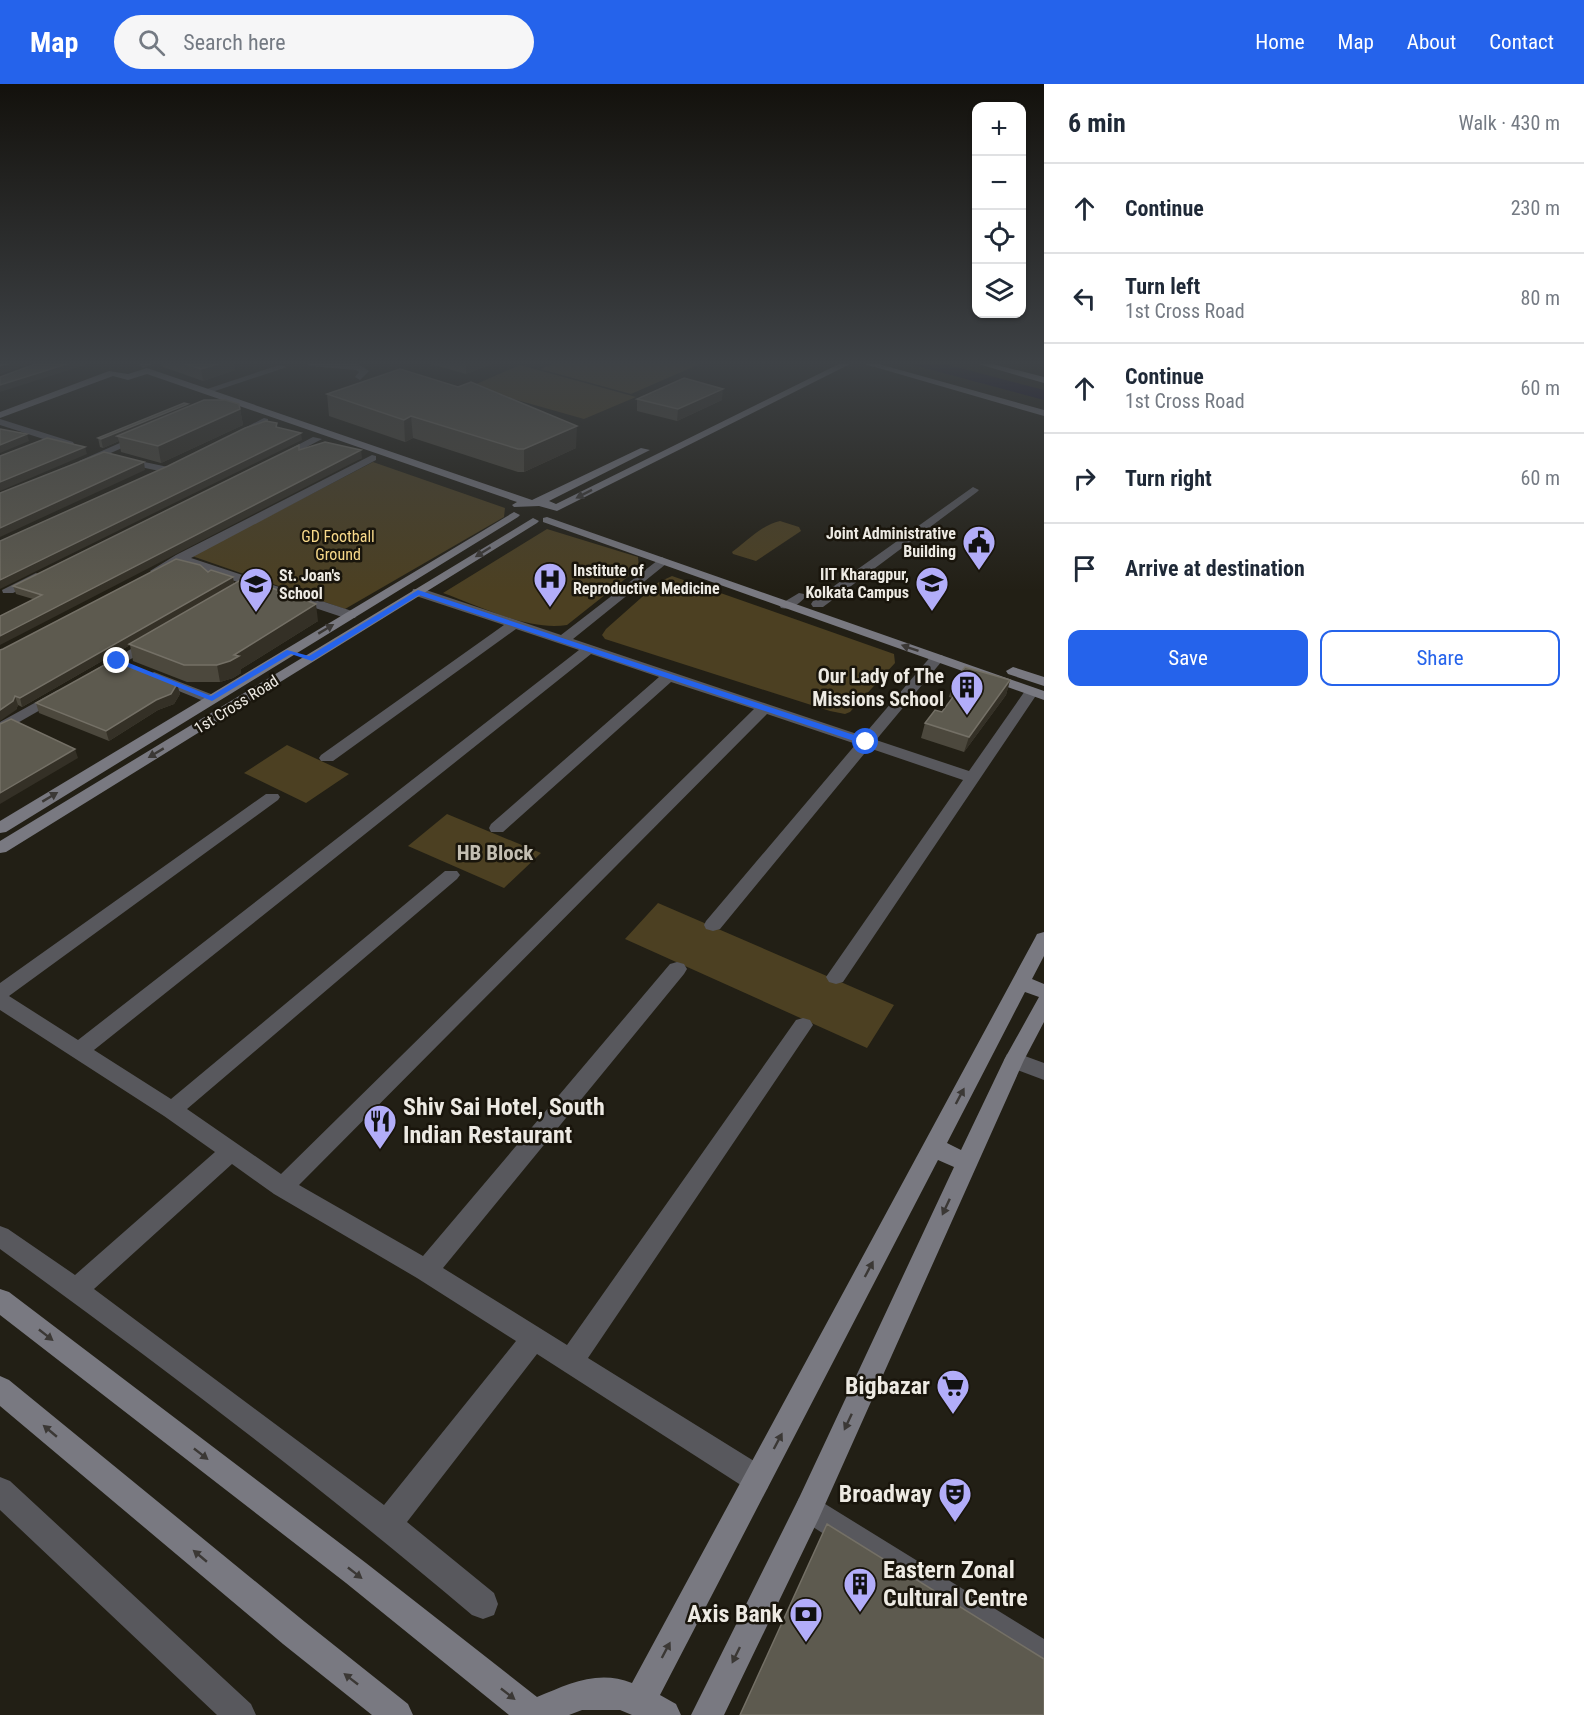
<!DOCTYPE html>
<html lang="en">
<head>
<meta charset="utf-8">
<style>
	body { margin:0; font-family:"Roboto Condensed",sans-serif; background:#f6f6f7; color:#1f2937 }
	.controls { position:absolute; right:18px; top:18px; display:grid; overflow:hidden; border-radius:12px; box-shadow:0 2px 4px #0004 }
	.controls button { width:54px; height:54px; display:grid; place-items:center; padding:0; border:0; border-bottom:2px solid #e0e1e3; background:#fff; color:#1f2937; font:30px sans-serif }
	.stop { position:absolute; width:18px; height:18px; margin:-14px; border:4px solid #2563eb; border-radius:50%; background:#fff }
	.stop.end { background:#2563eb; border-color:#fff; box-shadow:0 2px 6px #0008 }
	.list { margin:0; padding:0; list-style:none }
	h2 { display:flex; justify-content:space-between; align-items:center; height:78px; margin:0; padding:0 24px; font-size:26px }
	h2 small { font-size:20px; font-weight:400; color:#747a83 }
	.list li { display:grid; grid-template-columns:39px 1fr auto; gap:18px; align-items:center; box-sizing:border-box; height:90px; padding:0 24px; border-top:2px solid #e0e1e3 }
	.list b { display:block; font-size:22px; white-space:nowrap }
	.list p { margin:0; font-size:20px; white-space:nowrap; color:#747a83 }
	.list em { font-size:20px; font-style:normal; color:#747a83 }
	.actions { display:flex; gap:12px; padding:18px 24px }
	.actions a { flex:1; padding:14px 0; border:2px solid #2563eb; border-radius:12px; text-align:center; font-size:21px; color:#2563eb }
	.actions .main { background:#2563eb; color:#fff }
	.icon { flex:none; width:33px; height:33px; fill:none; stroke:currentColor; stroke-width:2; stroke-linecap:round; stroke-linejoin:round }
	.map { position:relative; flex:none; width:1044px; height:1631px; overflow:hidden }
	header { display:flex; align-items:center; gap:36px; box-sizing:border-box; height:84px; padding:0 30px; background:#2563eb; color:#fff }
	header strong { font-size:28px }
	nav { display:flex; gap:33px; margin-inline-start:auto; font-size:21px }
	.search { width:420px; height:54px; background:#f6f6f7; display:flex; align-items:center; gap:15px; box-sizing:border-box; padding:0 21px; border-radius:33px; color:#747a83; font-size:22px }
	main { display:flex }
	aside { flex:1; background:#fff }
	.map>svg:first-child { display:block }
	.green { fill:#4c4022 }
	.water { fill:#0b0328 }
	.lines { fill:none; stroke-linecap:round; stroke-linejoin:round }
	.street { fill:#58585d; fill-rule:evenodd }
	.secondary { fill:#797981; fill-rule:evenodd }
	.primary { fill:#92929c; fill-rule:evenodd }
	.wall { fill:#4c483d }
	.shaded-wall { fill:#343026 }
	.building { fill:#5d5a4f; stroke:#747066; stroke-width:1.5 }
	.oneway { fill:#3b3835 }
	.route { fill:#2563eb }
	.labels { text-anchor:middle; stroke-width:5; stroke-linejoin:round; paint-order:stroke }
	.far-poi-label { font-size:16px; font-weight:bold; fill:#edeae3; stroke:#19150c; text-anchor:end }
	.far-park-label { font-size:16px; fill:#f8d98a; stroke:#19150c }
	.far-street-label { font-size:16px; fill:#edeae3; stroke:#19150c }
	.poi-label { font-size:20px; font-weight:bold; fill:#edeae3; stroke:#19150c; text-anchor:end }
	.neighbourhood-label { font-size:21px; font-weight:bold; fill:#c3beb2; stroke:#19150c }
	.near-poi-label { font-size:24px; font-weight:bold; fill:#edeae3; stroke:#19150c; text-anchor:end }
</style>
</head>
<body>
<header>
<strong>Map</strong>
<div class="search"><svg class="icon" aria-label="search" viewBox="0 0 24 24"><circle cx="10" cy="10" r="6"/><path d="M15 15l6 6"/></svg>Search here</div>
<nav><a>Home</a><a>Map</a><a>About</a><a>Contact</a></nav>
</header>
<main>
<div class="map">
<svg width="1044" height="1631" viewBox="0 0 1044 1631">
	<rect width="100%" height="100%" fill="#221f15"/>
	<path class="green" d="M 555,279 L 702,279 L 631,310 L 540,285 Z
		M 520,281 L 636,313 L 584,335 L 478,305 L 474,301 Z
		M 373,378 L 505,424 L 504,433 L 345,525 L 192,472 Z
		M 780,437 L 799,443 L 801,447 L 756,477 L 733,470 L 732,468 C 746,458 763,440 780,437 Z
		M 547,445 L 638,473 L 639,484 L 567,541 C 527,547 480,522 443,509 Z
		M 672,492 L 894,570 L 895,579 L 850,628 L 845,630 L 830,627 L 605,555 L 602,551 L 606,545 L 659,498 Z
		M 287,661 L 349,690 L 306,719 L 244,689 Z
		M 447,730 L 541,769 L 504,804 L 408,762 Z
		M 658,819 L 894,921 L 867,964 L 625,855 Z"/>
	<path class="water" d="M 906,279 L 941,279 L 1044,306 L 1044,316 Z"/>
	<g class="lines">
		<path class="street" d="M 141,279 L 154,279 L 143,284 L 139,281 Z
			M 306,279 L 358,280 L 369,287 L 360,296 L 355,293 L 359,288 L 356,286 L 310,282 Z
			M 279,281 L 287,283 L 209,309 L 201,307 Z
			M 264,334 L 268,335 L 268,339 L 240,353 L 231,351 Z
			M 0,335 L 73,358 L 74,360 L 65,362 L 0,341 Z
			M 138,351 L 147,353 L 88,379 L 84,380 L 79,377 Z
			M 313,353 L 322,355 L 280,377 L 276,378 L 271,375 Z
			M 372,371 L 376,372 L 376,376 L 191,474 L 355,528 L 357,531 L 355,534 L 345,534 L 181,479 L 156,491 L 150,487 L 176,471 Z
			M 121,373 L 168,383 L 169,385 L 164,388 L 117,378 L 117,374 Z
			M 973,403 L 979,406 L 977,408 L 823,523 L 813,523 L 811,520 L 813,517 Z
			M 662,473 L 668,477 L 666,480 L 573,555 L 863,652 L 932,571 L 942,571 L 944,574 L 942,577 L 876,656 L 969,687 L 1027,604 L 1032,603 L 1039,607 L 843,898 L 836,900 L 829,898 L 826,893 L 963,696 L 869,664 L 720,845 L 713,847 L 706,845 L 704,841 L 706,837 L 856,660 L 767,630 L 299,1101 L 423,1172 L 670,880 L 677,878 L 684,880 L 687,885 L 684,890 L 443,1184 L 567,1261 L 796,936 L 803,934 L 810,936 L 813,941 L 588,1274 L 767,1385 L 771,1395 L 767,1405 L 757,1409 L 747,1405 L 537,1270 L 407,1438 L 494,1509 L 498,1520 L 494,1531 L 483,1535 L 472,1531 C 320,1402 161,1282 0,1165 L 0,1142 L 8,1145 L 75,1191 L 215,1068 L 164,1032 L 0,926 L 0,899 L 266,710 L 278,710 L 280,713 L 278,716 L 9,912 L 78,956 L 579,566 L 516,545 L 333,677 L 321,677 L 319,674 L 321,671 L 504,541 L 413,511 L 412,508 L 413,505 L 423,505 L 561,551 ZM 591,570 L 659,593 L 491,740 L 489,744 L 491,748 L 503,748 L 671,598 L 754,625 L 281,1090 L 187,1025 L 457,795 L 460,791 L 457,787 L 445,787 L 171,1015 L 94,966 ZM 232,1080 L 274,1110 L 417,1194 L 516,1257 L 384,1421 L 94,1205 Z
			M 36,489 L 42,493 L 40,496 L 13,509 L 3,509 L 2,506 Z
			M 799,509 L 804,510 L 805,513 C 800,520 790,526 781,524 L 779,521 Z
			M 152,553 L 157,554 L 159,557 L 157,560 L 103,591 L 98,592 L 91,588 Z
			M 154,588 L 216,612 L 218,615 L 211,619 L 206,618 L 149,595 L 147,592 Z
			M 58,606 L 63,607 L 65,610 L 63,613 L 0,649 L 0,638 Z
			M 1014,968 L 1044,979 L 1044,996 L 1007,982 L 1004,976 L 1007,970 Z
			M 0,1393 L 10,1397 L 251,1620 L 256,1631 L 217,1631 L 0,1426 Z
			M 809,1410 L 1044,1555 L 1044,1588 L 1033,1584 L 799,1434 L 795,1424 L 799,1414 Z"/>
		<path class="secondary" d="M 841,279 L 852,279 L 557,427 L 539,422 L 514,423 L 512,421 L 517,418 L 147,290 L 128,296 L 113,292 L 0,334 L 0,328 L 109,287 L 128,290 L 147,284 L 532,416 L 641,364 L 650,366 L 549,417 L 556,420 Z
			M 861,279 L 875,279 L 1044,326 L 1044,332 Z
			M 514,428 L 520,431 L 518,433 L 6,748 L 0,749 L 0,737 Z
			M 547,433 L 1044,607 L 1044,616 L 543,438 L 543,434 Z
			M 533,434 L 539,437 L 537,439 L 6,768 L 0,769 L 0,757 Z
			M 1013,583 L 1044,593 L 1044,602 L 1008,590 L 1006,587 Z
			M 1044,848 L 1044,872 L 1032,895 L 1044,900 L 1044,938 L 1024,976 L 819,1434 L 724,1631 L 691,1631 L 799,1414 L 954,1083 L 938,1076 L 660,1611 L 676,1620 L 681,1631 L 632,1631 L 620,1626 L 582,1626 L 569,1631 L 509,1631 L 346,1499 L 0,1231 L 0,1205 L 9,1208 L 366,1479 L 537,1613 C 568,1600 598,1585 632,1599 L 1035,854 L 1037,850 ZM 1025,908 L 1039,913 L 1004,976 L 961,1066 L 947,1059 Z
			M 0,1292 L 9,1296 L 305,1538 L 408,1620 L 413,1631 L 372,1631 L 283,1560 L 0,1322 Z"/>
		<path class="primary" d="M 975,279 L 989,279 L 1044,293 L 1044,299 Z"/>
	</g>
	<path class="wall" d="M 162,279 L 234,279 L 235,286 L 203,297 L 163,283 Z
		M 427,279 L 494,279 L 466,290 Z
		M 327,310 L 576,364 L 524,388 L 518,388 L 413,354 L 405,358 L 329,332 Z
		M 637,315 L 722,316 L 677,337 L 637,327 Z
		M 188,322 L 240,325 L 243,341 L 161,379 L 121,368 L 119,357 L 103,364 L 100,363 L 98,354 Z
		M 299,366 L 362,374 L 33,515 L 16,510 L 13,502 Z
		M 208,488 L 233,493 L 234,501 L 318,537 L 241,585 L 241,589 L 233,594 L 220,598 L 187,598 L 133,577 L 130,561 L 22,623 L 18,621 L 16,626 L 3,565 Z
		M 1010,596 L 1006,611 L 964,668 L 921,654 L 925,639 L 942,628 L 952,614 L 949,613 L 953,598 Z
		M 177,600 L 180,610 L 174,620 L 158,626 L 109,657 L 39,629 L 36,619 Z"/>
	<path class="shaded-wall" d="M 11,279 L 32,279 L 0,290 L 0,282 Z
		M 70,279 L 91,279 L 0,308 L 0,301 Z
		M 221,279 L 234,279 L 235,286 L 203,297 L 201,285 Z
		M 466,279 L 494,279 L 466,290 Z
		M 723,305 L 722,316 L 677,337 L 678,325 Z
		M 188,320 L 189,328 L 117,352 L 119,357 L 103,364 L 101,355 Z
		M 240,325 L 243,341 L 161,379 L 158,362 Z
		M 411,332 L 413,354 L 405,358 L 404,336 Z
		M 577,342 L 576,364 L 524,388 L 524,365 Z
		M 301,349 L 302,356 L 0,505 L 0,496 Z
		M 27,350 L 29,357 L 0,369 L 0,361 Z
		M 85,363 L 87,370 L 0,407 L 0,398 Z
		M 361,366 L 362,374 L 0,561 L 0,552 Z
		M 144,378 L 145,386 L 0,453 L 0,444 Z
		M 233,493 L 234,502 L 129,560 L 130,561 L 22,623 L 20,614 Z
		M 316,520 L 318,537 L 241,585 L 241,589 L 233,594 L 220,598 L 217,581 Z
		M 1010,596 L 1006,611 L 964,668 L 969,653 Z
		M 177,600 L 180,610 L 174,620 L 158,626 L 109,657 L 106,647 Z
		M 15,612 L 18,621 L 16,626 L 0,637 L 0,626 Z
		M 75,665 L 78,674 L 0,720 L 0,709 Z"/>
	<path class="building" d="M 0,279 L 11,279 L 0,282 Z
		M 38,279 L 70,279 L 0,301 L 0,293 Z
		M 182,279 L 221,279 L 201,285 Z
		M 400,285 L 458,303 L 471,298 L 577,342 L 524,365 L 518,365 L 411,332 L 404,336 L 327,310 Z
		M 684,294 L 723,305 L 678,325 L 637,315 Z
		M 204,316 L 225,316 L 239,320 L 240,325 L 158,362 L 117,352 Z
		M 184,319 L 188,320 L 101,355 L 98,354 Z
		M 266,337 L 277,339 L 276,343 L 301,349 L 0,496 L 0,457 L 168,382 L 245,344 Z
		M 0,345 L 27,350 L 0,361 Z
		M 47,354 L 85,363 L 0,398 L 0,372 Z
		M 325,358 L 361,366 L 0,552 L 0,532 L 42,511 L 13,502 L 299,361 L 299,366 Z
		M 104,368 L 144,378 L 0,444 L 0,409 Z
		M 176,475 L 200,481 L 208,488 L 211,486 L 233,493 L 20,614 L 15,612 L 13,617 L 0,626 L 0,566 L 3,565 Z
		M 244,494 L 316,520 L 234,571 L 239,572 L 230,577 L 217,581 L 184,581 L 129,560 Z
		M 115,575 L 177,600 L 171,610 L 156,616 L 106,647 L 36,619 Z
		M 965,583 L 1010,596 L 969,653 L 925,639 L 935,626 L 942,628 L 962,601 L 953,598 Z
		M 11,635 L 75,665 L 0,709 L 0,640 Z
		M 827,1440 L 1044,1575 L 1044,1631 L 740,1631 Z"/>
	<defs><path id="oneway-solid" d="M-6-.8H1V-3.2L6.5 0L1 3.2V.8H-6Z" transform="scale(1.5)"/></defs>
	<g class="oneway">
		<use href="#oneway-solid" transform="translate(584 410) rotate(153)"/>
		<use href="#oneway-solid" transform="translate(483 468) rotate(148)"/>
		<use href="#oneway-solid" transform="translate(326 545) rotate(-31)"/>
		<use href="#oneway-solid" transform="translate(910 564) rotate(-161)"/>
		<use href="#oneway-solid" transform="translate(156 669) rotate(149)"/>
		<use href="#oneway-solid" transform="translate(50 713) rotate(-31)"/>
		<use href="#oneway-solid" transform="translate(960 1012) rotate(-62)"/>
		<use href="#oneway-solid" transform="translate(946 1123) rotate(115)"/>
		<use href="#oneway-solid" transform="translate(869 1185) rotate(-62)"/>
		<use href="#oneway-solid" transform="translate(46 1251) rotate(38)"/>
		<use href="#oneway-solid" transform="translate(848 1338) rotate(115)"/>
		<use href="#oneway-solid" transform="translate(50 1347) rotate(-140)"/>
		<use href="#oneway-solid" transform="translate(778 1357) rotate(-62)"/>
		<use href="#oneway-solid" transform="translate(201 1370) rotate(38)"/>
		<use href="#oneway-solid" transform="translate(200 1472) rotate(-140)"/>
		<use href="#oneway-solid" transform="translate(355 1489) rotate(38)"/>
		<use href="#oneway-solid" transform="translate(666 1566) rotate(-62)"/>
		<use href="#oneway-solid" transform="translate(736 1571) rotate(116)"/>
		<use href="#oneway-solid" transform="translate(351 1595) rotate(-142)"/>
		<use href="#oneway-solid" transform="translate(508 1610) rotate(38)"/>
	</g>
	<linearGradient id="sky" x2="0" y2="1"><stop stop-color="#13110c"/><stop offset="0.55" stop-color="#3e4246"/><stop offset="1" stop-color="#3e4246" stop-opacity="0"/></linearGradient>
	<rect width="1044" height="507" fill="url(#sky)"/>
	<path class="route" d="M 418,506 L 869,656 L 870,658 L 863,660 L 419,511 L 312,577 L 291,570 L 212,617 L 113,577 L 119,575 L 211,612 L 287,566 L 309,572 Z"/>
	<defs>
		<symbol id="civic-pin" viewBox="-11 -11 22 30"><path d="M0 17L-7.5 6A9.5 9.5 0 1 1 7.5 6Z" fill="#b2adf9" stroke="#19150c"/><path d="M-.6-6.5H3V-4.5H.6V-3L4-1V1h2V6H-6V1h2V-1L-.6-3ZM-1.2 2.5V6h2.4V2.5Z" fill="#111"/></symbol>
		<symbol id="hospital-pin" viewBox="-11 -11 22 30"><path d="M0 17L-7.5 6A9.5 9.5 0 1 1 7.5 6Z" fill="#b2adf9" stroke="#19150c"/><path d="M-5-5h3v3.5h4V-5h3V5h-3V1.5h-4V5h-3Z" fill="#111"/></symbol>
		<symbol id="university-pin" viewBox="-11 -11 22 30"><path d="M0 17L-7.5 6A9.5 9.5 0 1 1 7.5 6Z" fill="#b2adf9" stroke="#19150c"/><path d="M0-5L7-2L0 1L-7-2ZM-4 1L0 2.5L4 1V4Q0 6-4 4Z" fill="#111"/></symbol>
		<symbol id="school-pin" viewBox="-11 -11 22 30"><path d="M0 17L-7.5 6A9.5 9.5 0 1 1 7.5 6Z" fill="#b2adf9" stroke="#19150c"/><path d="M0-5L7-2L0 1L-7-2ZM-4 1L0 2.5L4 1V4Q0 6-4 4Z" fill="#111"/></symbol>
		<symbol id="building-pin" viewBox="-11 -11 22 30"><path d="M0 17L-7.5 6A9.5 9.5 0 1 1 7.5 6Z" fill="#b2adf9" stroke="#19150c"/><path d="M-4-6H4V6H1V3H-1V6H-4ZM-2.5-4.3h1.7v1.8h-1.7ZM.8-4.3h1.7v1.8H.8ZM-2.5-1h1.7V.8h-1.7ZM.8-1h1.7V.8H.8Z" fill="#111"/></symbol>
		<symbol id="restaurant-pin" viewBox="-11 -11 22 30"><path d="M0 17L-7.5 6A9.5 9.5 0 1 1 7.5 6Z" fill="#b2adf9" stroke="#19150c"/><path d="M-5-6h1v4h1v-4h1v4h1v-4h1v5L-1.5 .5V6h-2V.5L-5-1ZM5-6V6H3V1.5H1.5Q1.5-4 5-6Z" fill="#111"/></symbol>
		<symbol id="supermarket-pin" viewBox="-11 -11 22 30"><path d="M0 17L-7.5 6A9.5 9.5 0 1 1 7.5 6Z" fill="#b2adf9" stroke="#19150c"/><path d="M-6-5.5h2.5l.6 2H6L4.5 2H-2.5L-4.4-4H-6ZM-1.5 3.2a1.3 1.3 0 1 0 .1 0ZM3 3.2a1.3 1.3 0 1 0 .1 0Z" fill="#111"/></symbol>
		<symbol id="theatre-pin" viewBox="-11 -11 22 30"><path d="M0 17L-7.5 6A9.5 9.5 0 1 1 7.5 6Z" fill="#b2adf9" stroke="#19150c"/><path d="M-5-5.5Q0-4 5-5.5V0Q5 5 0 6Q-5 5-5 0ZM-3.3-2.5H-1v1.5H-3.3ZM1-2.5H3.3v1.5H1ZM-2.8 1Q0 5.5 2.8 1Z" fill="#111"/></symbol>
		<symbol id="bank-pin" viewBox="-11 -11 22 30"><path d="M0 17L-7.5 6A9.5 9.5 0 1 1 7.5 6Z" fill="#b2adf9" stroke="#19150c"/><path d="M-6-4H6V4H-6ZM0-2.3a2.3 2.3 0 1 0 0 4.6a2.3 2.3 0 1 0 0-4.6Z" fill="#111"/></symbol>
	</defs>
	<g fill-rule="evenodd">
		<use href="#civic-pin" x="960" y="439" width="38" height="52"/>
		<use href="#hospital-pin" x="531" y="476" width="38" height="52"/>
		<use href="#university-pin" x="913" y="480" width="38" height="52"/>
		<use href="#school-pin" x="237" y="481" width="38" height="52"/>
		<use href="#building-pin" x="948" y="584" width="38" height="52"/>
		<use href="#restaurant-pin" x="361" y="1018" width="38" height="52"/>
		<use href="#supermarket-pin" x="934" y="1283" width="38" height="52"/>
		<use href="#theatre-pin" x="936" y="1391" width="38" height="52"/>
		<use href="#building-pin" x="841" y="1481" width="38" height="52"/>
		<use href="#bank-pin" x="787" y="1511" width="38" height="52"/>
	</g>
	<g class="labels">
		<g class="far-poi-label">
			<text x="956" y="455">Joint Administrative<tspan x="956" dy="18">Building</tspan></text>
			<text x="573" y="492" text-anchor="start">Institute of<tspan x="573" dy="18">Reproductive Medicine</tspan></text>
			<text x="909" y="496">IIT Kharagpur,<tspan x="909" dy="18">Kolkata Campus</tspan></text>
			<text x="279" y="497" text-anchor="start">St. Joan's<tspan x="279" dy="18">School</tspan></text>
		</g>
		<g class="far-park-label">
			<text x="338" y="458">GD Football<tspan x="338" dy="18">Ground</tspan></text>
		</g>
		<g class="far-street-label">
			<text transform="translate(236 620) rotate(-32)" y="6">1st Cross Road</text>
		</g>
		<g class="poi-label">
			<text x="944" y="599">Our Lady of The<tspan x="944" dy="23">Missions School</tspan></text>
		</g>
		<g class="neighbourhood-label">
			<text x="495" y="776">HB Block</text>
		</g>
		<g class="near-poi-label">
			<text x="403" y="1031" text-anchor="start">Shiv Sai Hotel, South<tspan x="403" dy="28">Indian Restaurant</tspan></text>
			<text x="930" y="1310">Bigbazar</text>
			<text x="932" y="1418">Broadway</text>
			<text x="883" y="1494" text-anchor="start">Eastern Zonal<tspan x="883" dy="28">Cultural Centre</tspan></text>
			<text x="783" y="1538">Axis Bank</text>
		</g>
	</g>
</svg>
<div class="controls">
<button>+</button>
<button>−</button>
<button><svg class="icon" aria-label="locate" viewBox="0 0 24 24"><circle cx="12" cy="12" r="6"/><path d="M12 2v4M12 18v4M2 12h4M18 12h4"/></svg></button>
<button><svg class="icon" aria-label="layers" viewBox="0 0 24 24"><path d="M12 4l9 5-9 5-9-5zM3 14l9 5 9-5"/></svg></button>
</div>
<div class="stop" style="left:866px;top:658px"></div>
<div class="stop end" style="left:117px;top:577px"></div>
</div>
<aside>
<h2>6 min<small>Walk · 430 m</small></h2>
<ul class="list">
<li><svg class="icon" aria-label="ahead" viewBox="0 0 24 24"><path d="M12 20V5M6 11l6-6 6 6"/></svg><div><b>Continue</b></div><em>230 m</em></li>
<li><svg class="icon" aria-label="left" viewBox="0 0 24 24"><path d="M17 20v-9H6M10 6l-5 5 5 5"/></svg><div><b>Turn left</b><p>1st Cross Road</p></div><em>80 m</em></li>
<li><svg class="icon" aria-label="ahead" viewBox="0 0 24 24"><path d="M12 20V5M6 11l6-6 6 6"/></svg><div><b>Continue</b><p>1st Cross Road</p></div><em>60 m</em></li>
<li><svg class="icon" aria-label="right" viewBox="0 0 24 24"><path d="M7 20v-9h11M14 6l5 5-5 5"/></svg><div><b>Turn right</b></div><em>60 m</em></li>
<li><svg class="icon" aria-label="arrive" viewBox="0 0 24 24"><path d="M6 21V4h12l-3 4 3 4H6"/></svg><div><b>Arrive at destination</b></div></li>
</ul>
<div class="actions"><a class="main">Save</a><a>Share</a></div>
</aside>
</main>
</body>
</html>
